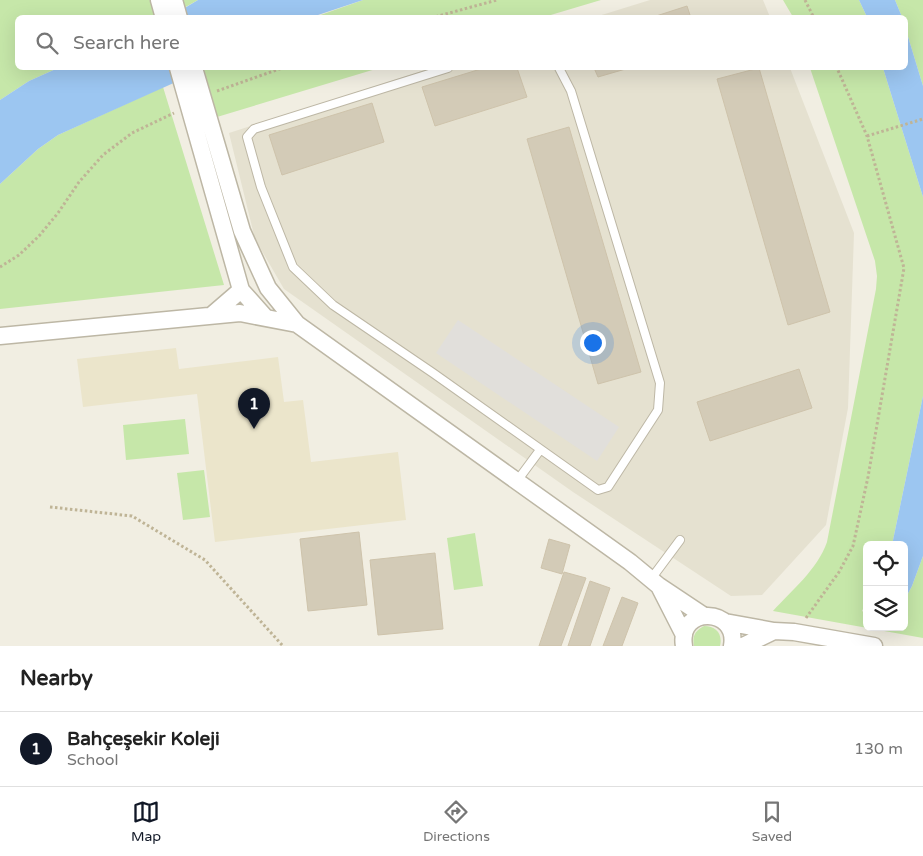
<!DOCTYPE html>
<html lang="en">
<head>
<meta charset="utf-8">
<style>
	body { margin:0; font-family:"Varela Round",sans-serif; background:#f2f2f2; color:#222 }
	.controls { position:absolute; right:15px; bottom:15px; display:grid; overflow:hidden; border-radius:8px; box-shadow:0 5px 20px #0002 }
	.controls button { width:45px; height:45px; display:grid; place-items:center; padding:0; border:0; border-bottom:1px solid #e0e0e0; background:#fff; color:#222; font:25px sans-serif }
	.you { position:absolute; left:592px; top:342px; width:18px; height:18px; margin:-12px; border:4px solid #fff; border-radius:50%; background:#1a73e8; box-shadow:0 0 0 8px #1a73e833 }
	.badge { display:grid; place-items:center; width:32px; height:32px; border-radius:50%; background:#111827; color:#fff; font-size:16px; font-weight:700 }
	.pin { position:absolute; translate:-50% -41px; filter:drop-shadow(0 1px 2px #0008) }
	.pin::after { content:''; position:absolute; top:26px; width:18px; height:15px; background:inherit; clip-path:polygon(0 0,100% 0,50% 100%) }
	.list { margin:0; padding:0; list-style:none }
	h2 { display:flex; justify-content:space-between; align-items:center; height:65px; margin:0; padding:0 20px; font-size:21px }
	h2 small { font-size:16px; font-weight:400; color:#767676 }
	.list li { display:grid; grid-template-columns:32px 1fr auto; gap:15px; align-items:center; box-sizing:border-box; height:75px; padding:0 20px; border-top:1px solid #e0e0e0 }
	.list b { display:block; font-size:19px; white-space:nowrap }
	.list p { margin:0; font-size:16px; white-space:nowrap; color:#767676 }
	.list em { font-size:16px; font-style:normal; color:#767676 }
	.icon { flex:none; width:28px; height:28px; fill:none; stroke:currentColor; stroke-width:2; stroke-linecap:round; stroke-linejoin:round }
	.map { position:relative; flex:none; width:923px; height:646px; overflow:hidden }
	.search { position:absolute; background:#fff; box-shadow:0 5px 20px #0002; left:15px; right:15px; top:15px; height:55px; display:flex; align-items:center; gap:12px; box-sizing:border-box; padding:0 18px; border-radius:8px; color:#767676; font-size:19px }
	.sheet { height:140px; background:#fff }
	nav { display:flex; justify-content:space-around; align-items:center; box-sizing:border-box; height:70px; border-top:1px solid #e0e0e0; background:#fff; font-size:14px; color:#767676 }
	nav a { display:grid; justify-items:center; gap:2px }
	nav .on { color:#111827 }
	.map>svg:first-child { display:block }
	.residential { fill:#e5e1d0 }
	.education { fill:#ebe5cb }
	.green { fill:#c6e7a9 }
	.parking { fill:#e1dfdb }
	.water { fill:#9cc6f1 }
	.building { fill:#d3cbb7; stroke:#cec3ab }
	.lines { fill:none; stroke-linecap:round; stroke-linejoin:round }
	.service-casing { stroke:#bdb7a5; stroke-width:10 }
	.minor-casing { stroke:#bdb7a5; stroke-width:19 }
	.path { stroke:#bfb496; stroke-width:3; stroke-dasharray:2.5 2.5; stroke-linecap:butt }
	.service { stroke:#fff; stroke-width:8 }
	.minor { stroke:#fff; stroke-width:16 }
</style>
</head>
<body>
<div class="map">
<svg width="923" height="646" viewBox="0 0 923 646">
	<rect width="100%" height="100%" fill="#f1eee2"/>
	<path class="residential" d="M 650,0 L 763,0 L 770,17 L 592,18 Z
		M 431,68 L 790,68 L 854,233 L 848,408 L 826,525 L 762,595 L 731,596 L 573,492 L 284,289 L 255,239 L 229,133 Z"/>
	<path class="education" d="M 176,348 L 179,369 L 278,357 L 284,402 L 303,400 L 311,462 L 398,452 L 406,520 L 215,542 L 197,394 L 83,407 L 77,359 Z"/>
	<path class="green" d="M 0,0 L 198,0 L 168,17 L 18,18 L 18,68 L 58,68 L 29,81 L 0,100 Z
		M 363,0 L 601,0 L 544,17 L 312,18 Z
		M 783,0 L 859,0 L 867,17 L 793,17 Z
		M 895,0 L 923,0 L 923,86 L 906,30 L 906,18 L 902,17 Z
		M 207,68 L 379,68 L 217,117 L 204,69 Z
		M 810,68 L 883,68 L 923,197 L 923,396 L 892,545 L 867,545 L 867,601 L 862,611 L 867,614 L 867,627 L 904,627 L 904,601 L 912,586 L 923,556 L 923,638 L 773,611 C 792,590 817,570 827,542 L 876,289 L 877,276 L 875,261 Z
		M 163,87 L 224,285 L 0,309 L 0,184 L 38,149 L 58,135 Z
		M 185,419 L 189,454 L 126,460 L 123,425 Z
		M 204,470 L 210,517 L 183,520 L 177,473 Z
		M 475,533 L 483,586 L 454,590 L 447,538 Z
		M 704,626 C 716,626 723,634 720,646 L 694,646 C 692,636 695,631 704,626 Z"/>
	<path class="parking" d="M 458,320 L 619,427 L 597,461 L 436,353 Z"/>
	<path class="water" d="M 198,0 L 363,0 L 312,17 L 168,18 Z
		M 859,0 L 895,0 L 902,17 L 867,17 Z
		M 906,30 L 923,86 L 923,197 L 883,68 L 906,68 Z
		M 58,68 L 207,68 L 58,135 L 38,149 L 0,184 L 0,100 L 29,81 Z
		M 923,396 L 923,556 L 912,586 L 904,601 L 904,545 L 892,545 Z"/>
	<path class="building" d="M 687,6 L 691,18 L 650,18 Z
		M 484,68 L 517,68 L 527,97 L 435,126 L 422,87 Z
		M 594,68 L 629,68 L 598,77 Z
		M 759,68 L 830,312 L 788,325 L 717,79 Z
		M 372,103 L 384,142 L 282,175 L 269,135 Z
		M 569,127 L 641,372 L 598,384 L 527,139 Z
		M 799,369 L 812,408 L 710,441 L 697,402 Z
		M 359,532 L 367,605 L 308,611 L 300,539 Z
		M 549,539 L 570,545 L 562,574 L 541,568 Z
		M 435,553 L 443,629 L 378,635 L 370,560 Z
		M 564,572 L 586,578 L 561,646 L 539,646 Z
		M 590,581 L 610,588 L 590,646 L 568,646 Z
		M 622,597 L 638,603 L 622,646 L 603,646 Z"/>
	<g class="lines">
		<defs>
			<path id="service" d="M 448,68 L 254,129 L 247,137 L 261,187 L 293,267 L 333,305 L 433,373 L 598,490 L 608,487 L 658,410 L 660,383 L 571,91 L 559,68
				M 517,481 L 540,450
				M 651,579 L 680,540"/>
			<path id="minor" d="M 159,0 L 164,18
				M 174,0 L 179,18
				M 178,68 L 241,290 L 212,315
				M 194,68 L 242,231 L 268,288 L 297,324
				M 241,290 L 266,318
				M 0,336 L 240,313 L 297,324 L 630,562 L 659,586 L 704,616
				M 660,588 L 684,635
				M 725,622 L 774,631
				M 684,646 C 677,605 739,607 732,646
				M 743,646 L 774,631 L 794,632 L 874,646"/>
		</defs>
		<use href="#service" class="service-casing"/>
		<use href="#minor" class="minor-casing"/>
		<path class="path" d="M 805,0 L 814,18
			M 431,18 L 497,0
			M 217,91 L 282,68
			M 867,136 L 923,119
			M 0,267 L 19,255 L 39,236 L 58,213 L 79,182 L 103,155 L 132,133 L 174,113
			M 50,507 L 132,516 L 205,560 L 283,646
			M 806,618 L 839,572 L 853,546 L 868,477 L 904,268 L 867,136 L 837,68"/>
		<use href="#service" class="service"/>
		<use href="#minor" class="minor"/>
	</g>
</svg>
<div class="controls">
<button><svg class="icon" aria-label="locate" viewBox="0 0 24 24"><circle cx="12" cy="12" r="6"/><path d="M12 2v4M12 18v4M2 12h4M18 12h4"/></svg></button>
<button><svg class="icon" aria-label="layers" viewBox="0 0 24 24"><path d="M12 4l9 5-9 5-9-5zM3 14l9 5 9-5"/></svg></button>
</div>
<div class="you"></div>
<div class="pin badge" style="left:254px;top:429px">1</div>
<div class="search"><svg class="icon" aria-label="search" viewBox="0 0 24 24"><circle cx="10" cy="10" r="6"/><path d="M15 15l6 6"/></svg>Search here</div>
</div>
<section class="sheet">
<h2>Nearby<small></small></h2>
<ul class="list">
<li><span class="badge">1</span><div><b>Bahçeşekir Koleji</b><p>School</p></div><em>130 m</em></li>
</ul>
</section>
<nav>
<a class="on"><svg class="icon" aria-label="map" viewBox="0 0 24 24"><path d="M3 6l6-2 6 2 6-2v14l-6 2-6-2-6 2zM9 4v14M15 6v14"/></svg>Map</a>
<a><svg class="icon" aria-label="directions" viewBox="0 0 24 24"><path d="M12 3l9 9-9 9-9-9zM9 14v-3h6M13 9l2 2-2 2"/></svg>Directions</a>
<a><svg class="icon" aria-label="saved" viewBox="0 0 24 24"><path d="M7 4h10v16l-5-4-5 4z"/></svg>Saved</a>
</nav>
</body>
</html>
